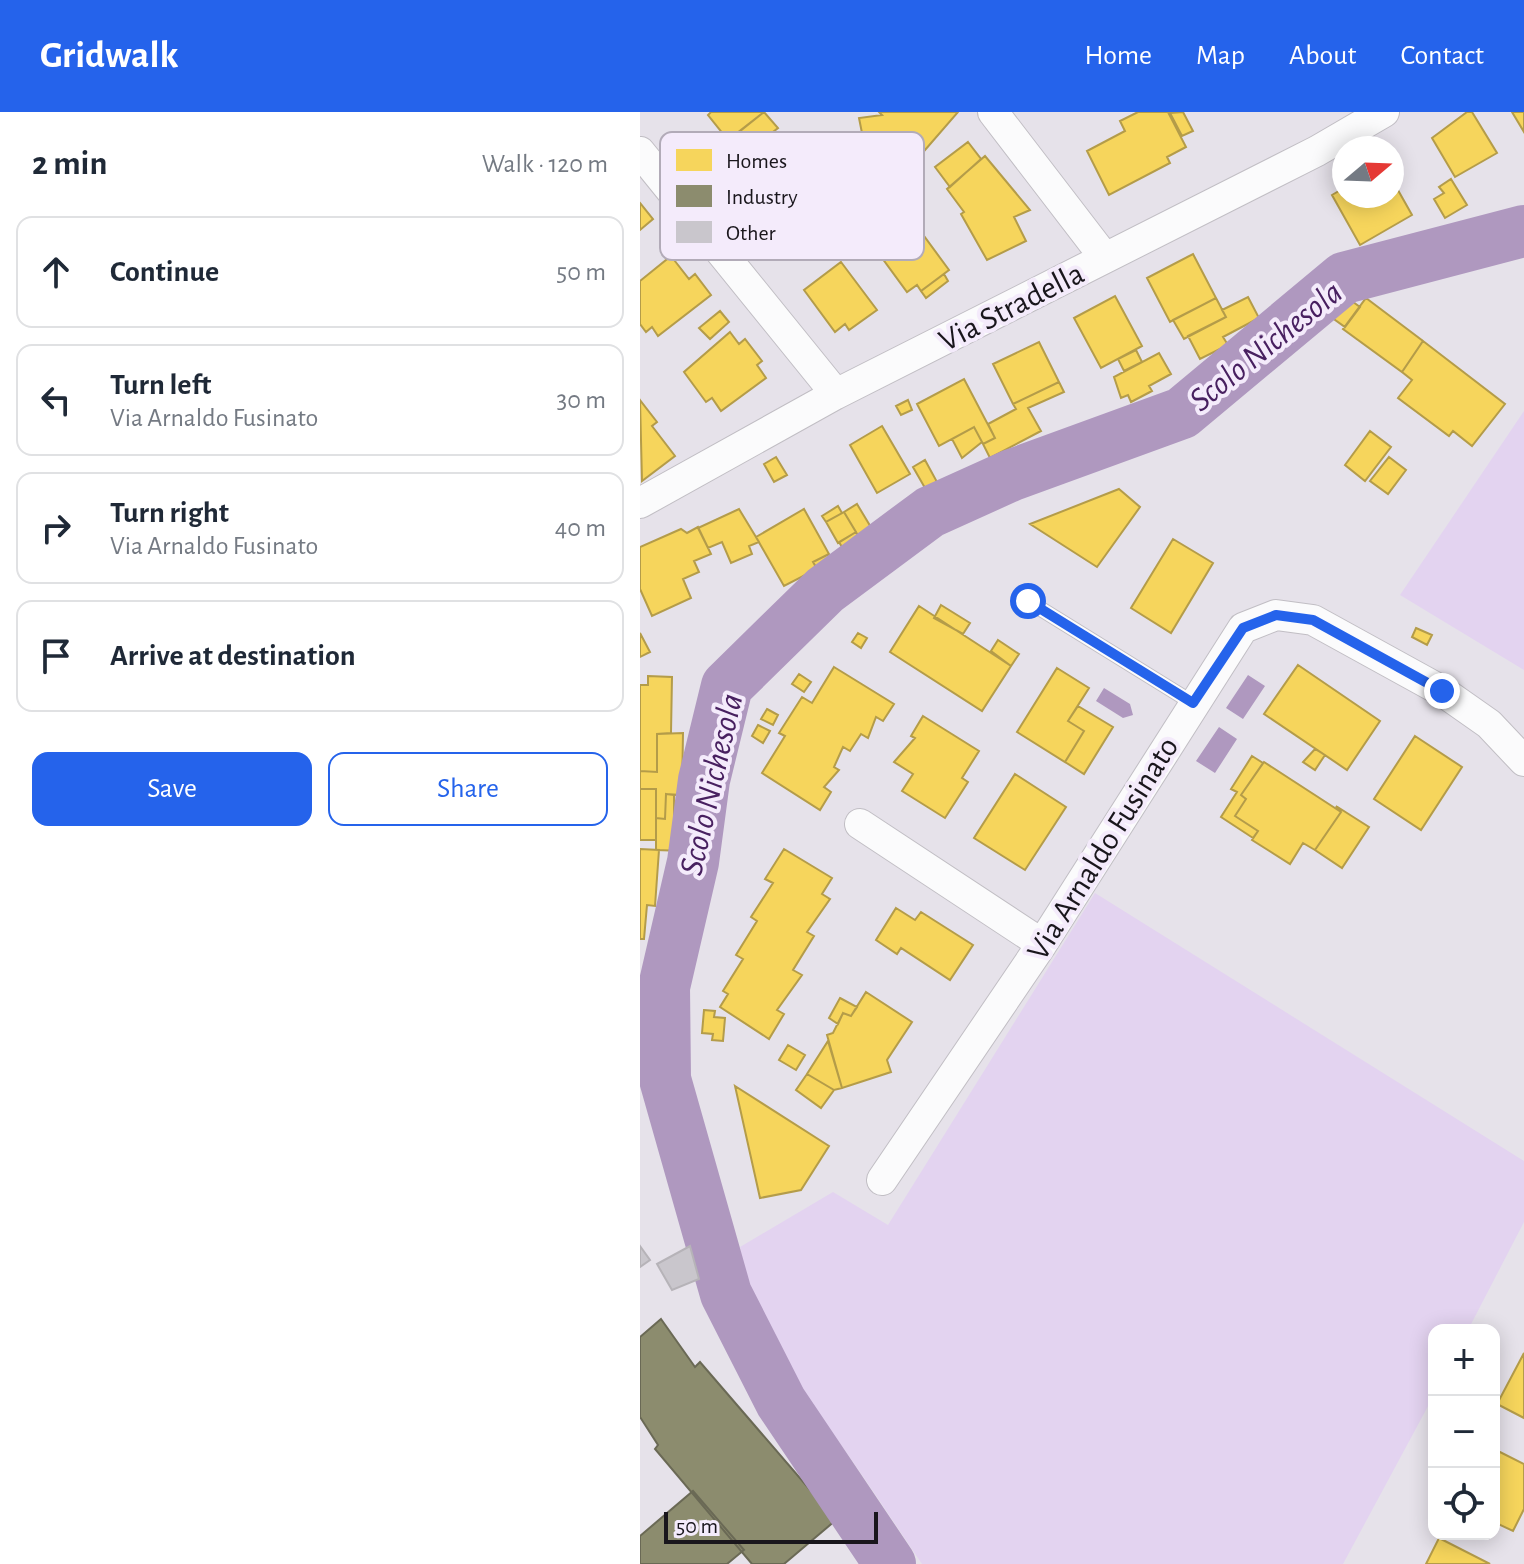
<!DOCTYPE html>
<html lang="en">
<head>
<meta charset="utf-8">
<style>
	body { margin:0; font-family:"Alegreya Sans",sans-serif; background:#f6f6f7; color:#1f2937 }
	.controls { position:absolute; right:24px; bottom:24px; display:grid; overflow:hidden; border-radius:16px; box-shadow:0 4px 20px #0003 }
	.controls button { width:72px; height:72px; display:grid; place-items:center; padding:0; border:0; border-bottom:2px solid #e0e1e3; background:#fff; color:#1f2937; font:40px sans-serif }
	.compass { position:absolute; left:692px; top:24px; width:72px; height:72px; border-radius:50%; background:#fff; box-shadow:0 4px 20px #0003; rotate:71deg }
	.scale { position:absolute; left:24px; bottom:20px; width:214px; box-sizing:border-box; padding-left:8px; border:4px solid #19161c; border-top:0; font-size:22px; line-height:28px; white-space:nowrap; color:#19161c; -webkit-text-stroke:6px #f4ebfb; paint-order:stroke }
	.stop { position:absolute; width:24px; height:24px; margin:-18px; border:6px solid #2563eb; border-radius:50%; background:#fff }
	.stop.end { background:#2563eb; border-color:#fff; box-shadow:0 2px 8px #0008 }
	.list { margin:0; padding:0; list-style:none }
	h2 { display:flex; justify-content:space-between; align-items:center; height:104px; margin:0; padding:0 32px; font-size:34px }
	h2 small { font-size:26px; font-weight:400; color:#747a83 }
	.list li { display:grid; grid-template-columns:52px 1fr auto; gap:24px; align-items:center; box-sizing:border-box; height:112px; margin:0 16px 16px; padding:0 16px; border:2px solid #e0e1e3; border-radius:16px }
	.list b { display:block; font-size:30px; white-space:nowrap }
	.list p { margin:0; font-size:26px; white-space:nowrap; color:#747a83 }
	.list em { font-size:26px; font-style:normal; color:#747a83 }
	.actions { display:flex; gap:16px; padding:24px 32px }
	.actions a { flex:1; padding:18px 0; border:2px solid #2563eb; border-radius:16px; text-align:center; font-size:28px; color:#2563eb }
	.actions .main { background:#2563eb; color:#fff }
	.icon { flex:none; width:44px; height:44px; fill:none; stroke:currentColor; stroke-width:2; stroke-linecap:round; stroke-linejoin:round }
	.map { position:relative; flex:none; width:884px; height:1452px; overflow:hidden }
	header { display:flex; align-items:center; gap:48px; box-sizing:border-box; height:112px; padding:0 40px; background:#2563eb; color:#fff }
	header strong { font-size:38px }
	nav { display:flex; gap:44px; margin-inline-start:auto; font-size:28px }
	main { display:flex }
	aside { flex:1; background:#fff }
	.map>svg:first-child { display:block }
	.green { fill:#e3d3f0 }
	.water { fill:#af98bf }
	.homes { fill:#f6d55c; stroke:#b49c49; stroke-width:2 }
	.industry { fill:#8c8c6e; stroke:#6a6955; stroke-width:2 }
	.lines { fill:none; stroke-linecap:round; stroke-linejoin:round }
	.river { stroke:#af98bf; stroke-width:52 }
	.building { fill:#c9c6cc; stroke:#b6b3b8; stroke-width:2 }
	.service-casing { stroke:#c1bec4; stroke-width:16 }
	.minor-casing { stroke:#c1bec4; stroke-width:32 }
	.service { stroke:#fbfbfc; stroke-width:14 }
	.minor { stroke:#fbfbfc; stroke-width:30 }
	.route { stroke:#2563eb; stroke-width:10 }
	.labels { text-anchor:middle; stroke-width:8; stroke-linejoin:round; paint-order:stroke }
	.street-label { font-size:32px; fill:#19161c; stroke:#f4ebfb }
	.water-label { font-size:34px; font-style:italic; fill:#482060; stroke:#f4ebfb }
	.key { fill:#f4ebfb; stroke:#b2abb8; stroke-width:2 }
	.key-label { font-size:22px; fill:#19161c }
</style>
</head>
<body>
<header>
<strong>Gridwalk</strong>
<nav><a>Home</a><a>Map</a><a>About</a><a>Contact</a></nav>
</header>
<main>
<aside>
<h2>2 min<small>Walk · 120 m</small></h2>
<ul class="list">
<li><svg class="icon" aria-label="ahead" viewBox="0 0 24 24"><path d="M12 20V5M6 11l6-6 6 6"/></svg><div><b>Continue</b></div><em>50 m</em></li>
<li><svg class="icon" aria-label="left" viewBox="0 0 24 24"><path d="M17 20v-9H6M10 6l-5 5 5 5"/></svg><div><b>Turn left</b><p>Via Arnaldo Fusinato</p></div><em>30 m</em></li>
<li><svg class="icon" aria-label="right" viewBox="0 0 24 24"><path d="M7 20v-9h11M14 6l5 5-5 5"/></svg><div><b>Turn right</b><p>Via Arnaldo Fusinato</p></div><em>40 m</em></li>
<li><svg class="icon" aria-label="arrive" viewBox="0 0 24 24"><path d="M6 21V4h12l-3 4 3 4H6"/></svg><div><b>Arrive at destination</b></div></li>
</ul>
<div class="actions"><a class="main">Save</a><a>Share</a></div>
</aside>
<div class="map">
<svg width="884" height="1452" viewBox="0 0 884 1452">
	<rect width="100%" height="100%" fill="#e6e2ea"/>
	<path class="green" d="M 884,299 L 884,558 L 760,483 Z
		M 455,781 L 884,1049 L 884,1110 L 828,1218 L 794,1218 L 794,1283 L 703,1452 L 282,1452 C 252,1408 223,1363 192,1320 C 151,1261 112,1208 100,1135 L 193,1080 L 248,1113 Z"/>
	<path class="water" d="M 608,563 L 625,574 L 603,607 L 586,596 Z
		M 464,576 L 490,592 L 493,603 L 483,606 L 456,589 Z
		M 579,615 L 597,627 L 575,661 L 556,649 Z"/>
	<path class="homes" d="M 71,0 L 124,0 L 88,28 L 68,3 Z
		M 124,0 L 138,16 L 102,44 L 89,28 Z
		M 239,0 L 318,0 L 272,53 L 270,48 L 241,54 L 228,51 L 219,6 L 242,3 Z
		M 498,0 L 528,0 L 546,35 L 527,45 L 530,51 L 469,83 L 447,39 L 485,19 L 480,9 Z
		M 543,0 L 553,19 L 542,24 L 530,1 Z
		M 827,0 L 832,0 L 857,41 L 815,65 L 792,26 Z
		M 872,0 L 884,0 L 884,20 Z
		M 328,30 L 341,47 L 310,75 L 295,55 Z
		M 345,44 L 390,98 L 374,105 L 386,129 L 347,148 L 321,102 L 324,100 L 307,77 Z
		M 811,67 L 827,93 L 805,106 L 794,87 L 804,81 L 799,75 Z
		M 754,71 L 772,103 L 720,133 L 692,83 L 704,76 L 704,84 L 752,84 Z
		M 0,91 L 13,107 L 0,118 Z
		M 243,98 L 259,119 L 273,109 L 309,158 L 281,179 L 277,173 L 267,180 L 220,116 Z
		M 553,142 L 576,186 L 530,210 L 507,166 Z
		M 31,144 L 49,167 L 55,162 L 71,183 L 18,224 L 12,215 L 6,220 L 0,212 L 0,169 Z
		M 201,150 L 237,198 L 209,218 L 205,212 L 195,220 L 164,178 Z
		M 304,162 L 308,169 L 286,186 L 281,179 Z
		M 475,184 L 502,234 L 461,256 L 434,206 Z
		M 608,185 L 619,206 L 583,225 L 588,233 L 560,247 L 548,224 L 586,205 L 582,198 Z
		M 706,185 L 720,195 L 705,215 L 691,205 Z
		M 576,186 L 586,205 L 544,227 L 533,208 Z
		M 726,186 L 783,229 L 762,260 L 703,217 Z
		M 80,199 L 89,210 L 70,227 L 59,216 Z
		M 90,220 L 99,232 L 105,227 L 122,249 L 117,253 L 126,266 L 81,299 L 72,286 L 66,290 L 44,260 Z
		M 783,229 L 865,292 L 832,334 L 813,319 L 809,324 L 758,286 L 772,268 L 762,260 Z
		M 399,230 L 419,270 L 373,292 L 353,252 Z
		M 496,238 L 502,250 L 484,259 L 478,247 Z
		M 519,241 L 531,262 L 509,274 L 512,279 L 491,290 L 488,283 L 481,286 L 474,265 Z
		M 324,267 L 355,326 L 343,332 L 334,315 L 299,334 L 277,292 Z
		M 419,270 L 424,280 L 388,296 L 401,319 L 350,346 L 343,332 L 355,326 L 348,312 L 376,297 L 373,292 Z
		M 0,288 L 17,310 L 12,314 L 35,344 L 2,369 Z
		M 268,288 L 272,298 L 261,303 L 256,294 Z
		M 242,314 L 270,362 L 237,381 L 210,333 Z
		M 334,315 L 342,330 L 322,346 L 312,327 Z
		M 730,319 L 751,335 L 725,369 L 705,353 Z
		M 136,345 L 147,363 L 134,370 L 124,352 Z
		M 749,345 L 766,358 L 748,382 L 730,369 Z
		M 285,348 L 297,370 L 285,376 L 273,355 Z
		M 479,377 L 500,395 L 457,455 L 390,412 Z
		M 217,392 L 232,417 L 219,425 L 204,400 Z
		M 198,394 L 202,401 L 186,410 L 182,404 Z
		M 99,397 L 119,430 L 109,434 L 112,442 L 91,451 L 82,430 L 68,436 L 58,416 Z
		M 164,397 L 189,442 L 173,450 L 177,457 L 144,474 L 116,425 Z
		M 204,400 L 216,420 L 198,431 L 186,410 Z
		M 58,415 L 71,442 L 54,449 L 59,460 L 43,467 L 51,486 L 12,504 L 0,477 L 0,435 L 41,417 L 47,421 Z
		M 216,420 L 222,430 L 205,440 L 199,430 Z
		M 533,427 L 573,451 L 531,521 L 491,496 Z
		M 189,442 L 196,453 L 181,463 L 173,450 Z
		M 301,493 L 330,511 L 323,522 L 294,506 Z
		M 279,494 L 371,554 L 342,599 L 250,540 Z
		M 776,516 L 792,523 L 787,533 L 772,525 Z
		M 0,521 L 10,540 L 0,545 Z
		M 218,521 L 227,526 L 221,536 L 212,530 Z
		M 358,528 L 379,542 L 371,554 L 351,539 Z
		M 658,553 L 740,609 L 707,658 L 624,602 Z
		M 194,555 L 254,592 L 243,609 L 236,605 L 228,626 L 221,622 L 210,639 L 203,635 L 194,655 L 199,658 L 184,675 L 191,680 L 180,698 L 122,661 L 145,624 L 139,621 L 162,585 L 172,591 Z
		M 417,556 L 449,576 L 428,609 L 444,619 L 425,650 L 377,620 Z
		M 159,562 L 171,570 L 164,580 L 152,572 Z
		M 8,564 L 32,565 L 31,621 L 17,622 L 17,660 L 0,659 L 0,573 L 8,573 Z
		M 438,594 L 473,615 L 444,662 L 425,650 L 444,619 L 428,609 Z
		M 127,597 L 138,603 L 133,613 L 121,607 Z
		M 283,604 L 339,639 L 322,666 L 328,670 L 305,706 L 262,679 L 273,662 L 254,650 L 275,626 L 271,624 Z
		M 118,613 L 130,619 L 123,631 L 112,624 Z
		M 43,621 L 42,683 L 26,682 L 25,707 L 16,706 L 16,677 L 0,677 L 0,659 L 17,660 L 17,622 Z
		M 775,624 L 822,655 L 781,718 L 734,687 Z
		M 675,637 L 685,643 L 675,658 L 663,650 Z
		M 612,644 L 623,651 L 601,683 L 606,687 L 595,704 L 618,719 L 613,726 L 581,705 L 597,680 L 591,677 Z
		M 624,650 L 701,700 L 675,738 L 663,731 L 650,752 L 612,728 L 618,719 L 595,704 L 606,687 L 601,683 Z
		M 375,662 L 426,695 L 385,758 L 334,726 Z
		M 0,677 L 16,677 L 16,728 L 0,728 Z
		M 26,682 L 34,683 L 34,719 L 46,719 L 45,739 L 16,738 L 16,706 L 25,707 Z
		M 696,694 L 729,715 L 702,756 L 675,738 L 701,700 Z
		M 0,737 L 19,738 L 15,794 L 7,793 L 4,827 L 0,827 Z
		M 144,737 L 192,766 L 182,782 L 190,787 L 167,820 L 174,824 L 153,858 L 162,863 L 137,898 L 144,902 L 129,927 L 80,895 L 88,882 L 83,879 L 103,847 L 96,843 L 117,809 L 111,805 L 133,771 L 125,767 Z
		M 256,796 L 275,808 L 281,800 L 333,833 L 310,868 L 261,836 L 257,842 L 236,828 Z
		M 226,880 L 272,910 L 247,948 L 251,960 L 202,976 L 187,923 L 193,921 L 203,901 L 211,904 Z
		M 200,886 L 217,895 L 211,904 L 203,901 L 198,912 L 189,906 Z
		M 64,898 L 75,899 L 74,905 L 85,906 L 83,929 L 72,928 L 73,922 L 62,921 Z
		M 188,929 L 202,976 L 194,978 L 167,962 Z
		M 148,933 L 165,943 L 156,958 L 139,948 Z
		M 167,962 L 194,978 L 181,996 L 156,978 Z
		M 95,974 L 189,1034 L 161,1078 L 120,1086 Z
		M 884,1241 L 884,1306 L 857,1292 Z
		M 854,1337 L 884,1352 L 884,1397 L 873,1419 L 854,1410 Z
		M 799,1426 L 850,1452 L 786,1452 Z"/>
	<path class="industry" d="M 21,1207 L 55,1255 L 60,1250 L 196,1408 L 144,1452 L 112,1452 L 15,1337 L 18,1333 L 0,1305 L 0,1225 Z
		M 53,1379 L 104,1438 L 87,1452 L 0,1452 L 0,1424 Z"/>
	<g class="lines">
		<path class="river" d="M 250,1452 L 141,1290 L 86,1182 L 25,967 L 24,875 L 53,750 L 64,668 L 87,574 L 185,478 L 290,400 L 372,363 L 542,301 L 704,166 L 884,119"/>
	</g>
	<path class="building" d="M 0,1134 L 10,1148 L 0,1155 Z
		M 50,1134 L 59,1167 L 32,1178 L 17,1152 Z"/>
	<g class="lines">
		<defs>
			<path id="service" d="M 388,489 L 553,591"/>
			<path id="minor" d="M 353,0 L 465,146
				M 0,40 L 196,282
				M 0,391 L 196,282 L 677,39 L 744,0
				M 220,712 L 402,832
				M 242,1068 L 402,832 L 603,516 L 636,503 L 673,508 L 802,579 L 849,612 L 884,649"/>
		</defs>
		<use href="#service" class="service-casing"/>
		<use href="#minor" class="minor-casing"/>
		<use href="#service" class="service"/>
		<use href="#minor" class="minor"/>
	</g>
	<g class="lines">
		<path class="route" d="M 388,489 L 553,591 L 603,516 L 636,503 L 673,508 L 802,579"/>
	</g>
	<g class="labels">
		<g class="street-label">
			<text transform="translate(371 194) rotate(-27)" y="11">Via Stradella</text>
			<text transform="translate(462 736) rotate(-58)" y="11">Via Arnaldo Fusinato</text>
		</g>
		<g class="water-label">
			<text transform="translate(625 233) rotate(-39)" y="12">Scolo Nichesola</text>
			<text transform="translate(70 672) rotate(-77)" y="12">Scolo Nichesola</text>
		</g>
	</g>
	<rect x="20" y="20" width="264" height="128" rx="12" class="key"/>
	<rect x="36" y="37" width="36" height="22" fill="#f6d55c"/>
	<rect x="36" y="73" width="36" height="22" fill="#8c8c6e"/>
	<rect x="36" y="109" width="36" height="22" fill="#c9c6cc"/>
	<g class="key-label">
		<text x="86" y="56">Homes</text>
		<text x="86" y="92">Industry</text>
		<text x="86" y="128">Other</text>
	</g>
</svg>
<div class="controls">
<button>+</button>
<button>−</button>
<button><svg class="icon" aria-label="locate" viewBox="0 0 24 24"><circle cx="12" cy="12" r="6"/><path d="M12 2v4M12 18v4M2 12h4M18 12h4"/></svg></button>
</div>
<svg class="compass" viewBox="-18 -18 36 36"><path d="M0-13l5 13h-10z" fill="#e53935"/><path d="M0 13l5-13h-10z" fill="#747a83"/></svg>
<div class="scale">50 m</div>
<div class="stop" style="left:388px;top:489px"></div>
<div class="stop end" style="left:802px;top:579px"></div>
</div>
</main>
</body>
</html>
